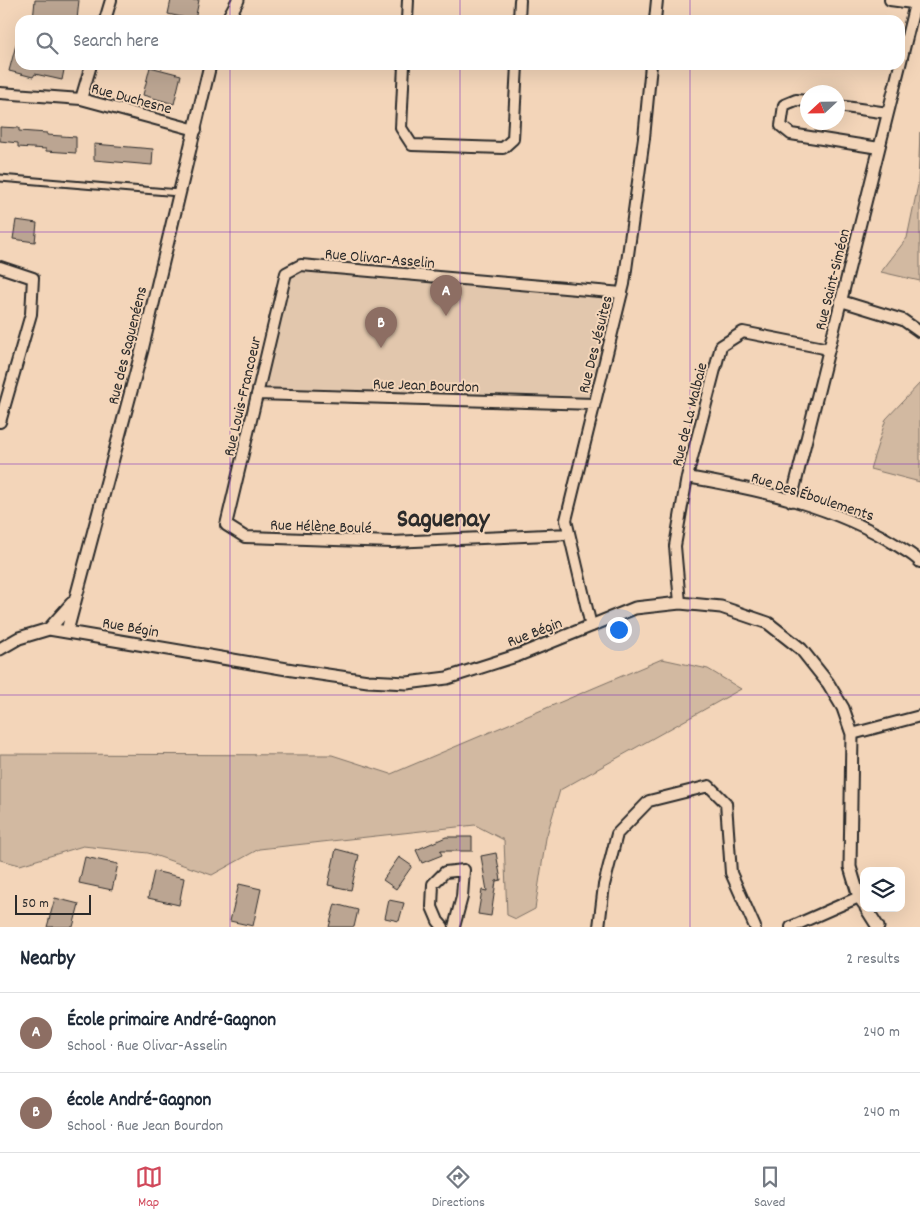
<!DOCTYPE html>
<html lang="en">
<head>
<meta charset="utf-8">
<style>
	body { margin:0; font-family:Dekko,sans-serif; background:#f6f6f7; color:#1f2937 }
	.controls { position:absolute; right:15px; bottom:15px; display:grid; overflow:hidden; border-radius:10px; box-shadow:0 5px 20px #0002 }
	.controls button { width:45px; height:45px; display:grid; place-items:center; padding:0; border:0; border-bottom:1px solid #e0e1e3; background:#fff; color:#1f2937; font:25px sans-serif }
	.compass { position:absolute; left:800px; top:85px; width:45px; height:45px; border-radius:50%; background:#fff; box-shadow:0 5px 20px #0002; rotate:248deg }
	.scale { position:absolute; left:15px; bottom:12px; width:76px; box-sizing:border-box; padding-left:5px; border:2px solid #2b2b2b; border-top:0; font-size:14px; line-height:18px; white-space:nowrap; color:#2b2b2b; -webkit-text-stroke:4px #f3d5b9; paint-order:stroke }
	.you { position:absolute; left:618px; top:629px; width:18px; height:18px; margin:-12px; border:4px solid #fff; border-radius:50%; background:#1a73e8; box-shadow:0 0 0 8px #1a73e833 }
	.badge { display:grid; place-items:center; width:32px; height:32px; border-radius:50%; background:#d1495b; color:#fff; font-size:16px; font-weight:700 }
	.pin { position:absolute; translate:-50% -41px; filter:drop-shadow(0 1px 2px #0008) }
	.pin::after { content:''; position:absolute; top:26px; width:18px; height:15px; background:inherit; clip-path:polygon(0 0,100% 0,50% 100%) }
	.list { margin:0; padding:0; list-style:none }
	h2 { display:flex; justify-content:space-between; align-items:center; height:65px; margin:0; padding:0 20px; font-size:21px }
	h2 small { font-size:16px; font-weight:400; color:#747a83 }
	.list li { display:grid; grid-template-columns:32px 1fr auto; gap:15px; align-items:center; box-sizing:border-box; height:80px; padding:0 20px; border-top:1px solid #e0e1e3 }
	.list b { display:block; font-size:19px; white-space:nowrap }
	.list p { margin:0; font-size:16px; white-space:nowrap; color:#747a83 }
	.list em { font-size:16px; font-style:normal; color:#747a83 }
	.icon { flex:none; width:28px; height:28px; fill:none; stroke:currentColor; stroke-width:2; stroke-linecap:round; stroke-linejoin:round }
	.map { position:relative; flex:none; width:920px; height:927px; overflow:hidden }
	.search { position:absolute; background:#fff; box-shadow:0 5px 20px #0002; left:15px; right:15px; top:15px; height:55px; display:flex; align-items:center; gap:12px; box-sizing:border-box; padding:0 18px; border-radius:15px; color:#747a83; font-size:19px }
	.sheet { height:225px; background:#fff }
	nav { display:flex; justify-content:space-around; align-items:center; box-sizing:border-box; height:70px; border-top:1px solid #e0e1e3; background:#fff; font-size:14px; color:#747a83 }
	nav a { display:grid; justify-items:center; gap:2px }
	nav .on { color:#d1495b }
	.map>svg:first-child { display:block }
	.built { fill:#e2c7ad }
	.green { fill:#d2b9a1; stroke:#7e7266 }
	.building { fill:#bba592; stroke:#2b2b2b }
	.lines { fill:none; stroke-linecap:round; stroke-linejoin:round }
	.service-casing { stroke:#2b2b2b; stroke-width:9 }
	.minor-casing { stroke:#2b2b2b; stroke-width:14 }
	.tertiary-casing { stroke:#2b2b2b; stroke-width:15 }
	.service { stroke:#f3d5b9; stroke-width:5 }
	.minor { stroke:#f3d5b9; stroke-width:10 }
	.tertiary { stroke:#f3d5b9; stroke-width:11 }
	.grid { fill:none; stroke:#7b2cbf; stroke-width:1; stroke-opacity:0.55 }
	.labels { text-anchor:middle; stroke-width:4; stroke-linejoin:round; paint-order:stroke }
	.street-label { font-size:16px; fill:#2b2b2b; stroke:#f3d5b9 }
	.town-label { font-size:26px; font-weight:bold; fill:#2b2b2b; stroke:#f3d5b9 }
</style>
</head>
<body>
<div class="map">
<svg width="920" height="927" viewBox="0 0 920 927">
	<rect width="100%" height="100%" fill="#f3d5b9"/>
	<filter id="ink" filterUnits="userSpaceOnUse"><feTurbulence type="fractalNoise" baseFrequency=".02" numOctaves="2"/><feDisplacementMap in="SourceGraphic" scale="10" xChannelSelector="R" yChannelSelector="G"/><feConvolveMatrix kernelMatrix="1 2 1 2 8 2 1 2 1" color-interpolation-filters="sRGB"/></filter>
	<g filter="url(#ink)">
		<path class="built" d="M 303,269 L 618,291 L 594,404 L 256,395 L 289,271 Z"/>
		<path class="green" d="M 920,132 L 920,281 L 881,272 L 907,238 L 918,185 Z
			M 920,383 L 920,482 L 870,469 L 886,419 Z
			M 662,659 L 708,669 L 741,689 L 560,790 L 546,838 L 535,909 L 516,919 L 507,915 L 504,840 L 475,825 L 259,849 L 212,875 L 148,853 L 83,846 L 20,865 L 0,860 L 0,754 L 332,755 L 391,774 Z"/>
		<path class="building" d="M 35,0 L 79,0 L 77,20 L 33,20 Z
			M 171,0 L 199,0 L 195,20 L 168,14 Z
			M 17,41 L 20,41 L 20,65 L 65,65 L 62,80 L 35,74 L 33,77 L 9,71 Z
			M 150,67 L 181,75 L 174,104 L 143,95 Z
			M 0,127 L 19,128 L 19,131 L 47,133 L 47,135 L 76,137 L 76,153 L 46,151 L 46,149 L 18,147 L 18,143 L 0,141 Z
			M 94,144 L 153,149 L 152,165 L 94,160 Z
			M 16,220 L 37,223 L 35,242 L 13,239 Z
			M 446,837 L 472,837 L 472,851 L 440,851 L 442,855 L 422,863 L 416,850 Z
			M 336,849 L 359,855 L 351,890 L 328,885 Z
			M 496,853 L 501,880 L 496,881 L 491,916 L 478,914 L 482,890 L 487,891 L 481,856 Z
			M 85,857 L 118,864 L 112,890 L 79,883 Z
			M 399,857 L 412,866 L 396,889 L 383,880 Z
			M 154,871 L 184,878 L 179,905 L 148,898 Z
			M 239,884 L 261,889 L 253,926 L 230,921 Z
			M 55,898 L 79,904 L 73,927 L 47,927 Z
			M 389,900 L 404,903 L 399,921 L 385,918 Z
			M 335,904 L 358,910 L 354,927 L 329,927 Z"/>
		<g class="lines">
			<defs>
				<path id="service" d="M 0,178 L 179,193"/>
				<path id="minor" d="M 890,0 L 920,4
					M 105,20 L 111,0
					M 407,20 L 408,0
					M 519,20 L 520,0
					M 655,20 L 657,0
					M 404,65 L 401,128 L 412,145 L 503,148 L 513,139 L 517,65
					M 900,65 L 915,4
					M 0,93 L 81,99 L 196,130
					M 81,99 L 91,65
					M 808,101 L 796,100 L 784,105 L 781,126 L 791,134 L 879,148
					M 838,106 L 888,113
					M 0,267 L 33,278 L 31,314 L 0,422
					M 841,301 L 903,320 L 920,332
					M 257,394 L 594,404
					M 687,477 C 758,489 837,507 898,546 C 905,551 914,555 920,562
					M 791,501 L 900,65
					M 569,534 L 392,542 L 245,537 L 226,525 L 286,273 L 301,265 L 622,293
					M 680,603 L 675,546 L 687,477 L 721,346 L 743,332 L 829,349
					M 591,626 L 566,520 L 624,284 L 644,138 L 651,65
					M 852,734 L 920,716
					M 443,927 L 438,921 L 432,907 L 433,884 L 445,872 L 464,870 L 462,897 L 454,927
					M 599,927 L 604,885 L 617,834 L 649,801 L 709,786 L 726,803 L 731,873 L 755,927
					M 791,927 L 859,897"/>
				<path id="tertiary" d="M 227,20 L 238,0
					M 49,629 L 72,603
					M 67,631 L 142,350 L 210,65
					M 0,649 L 19,638 L 49,629 L 293,670 L 368,681 L 407,683 L 447,678 L 519,655 L 635,608 L 680,603 L 721,607 L 768,623 L 801,649 L 828,683 L 843,708 L 852,734 L 850,867 L 859,897 L 864,904
					M 866,908 L 878,927"/>
			</defs>
			<use href="#service" class="service-casing"/>
			<use href="#minor" class="minor-casing"/>
			<use href="#tertiary" class="tertiary-casing"/>
			<use href="#service" class="service"/>
			<use href="#minor" class="minor"/>
			<use href="#tertiary" class="tertiary"/>
		</g>
	</g>
	<path class="grid" d="M 230,0 L 230,20M 460,0 L 460,20M 690,0 L 690,20M 230,65 L 230,927M 460,65 L 460,927M 690,65 L 690,927M 0,232 L 920,232M 0,464 L 920,464M 0,695 L 920,695"/>
	<g class="labels">
		<g class="street-label">
			<text transform="translate(132 97) rotate(15)" y="6">Rue Duchesne</text>
			<text transform="translate(380 257) rotate(5)" y="6">Rue Olivar-Asselin</text>
			<text transform="translate(831 279) rotate(-76)" y="6">Rue Saint-Siméon</text>
			<text transform="translate(594 344) rotate(-76)" y="6">Rue Des Jésuites</text>
			<text transform="translate(126 345) rotate(-76)" y="6">Rue des Saguenéens</text>
			<text transform="translate(426 384) rotate(2)" y="6">Rue Jean Bourdon</text>
			<text transform="translate(241 396) rotate(-77)" y="6">Rue Louis-Francoeur</text>
			<text transform="translate(688 414) rotate(-76)" y="6">Rue de La Malbaie</text>
			<text transform="translate(813 495) rotate(18)" y="6">Rue Des Éboulements</text>
			<text transform="translate(321 525) rotate(2)" y="6">Rue Hélène Boulé</text>
			<text transform="translate(131 626) rotate(10)" y="6">Rue Bégin</text>
			<text transform="translate(534 631) rotate(-21)" y="6">Rue Bégin</text>
		</g>
		<g class="town-label">
			<text x="443" y="526">Saguenay</text>
		</g>
	</g>
</svg>
<div class="controls">
<button><svg class="icon" aria-label="layers" viewBox="0 0 24 24"><path d="M12 4l9 5-9 5-9-5zM3 14l9 5 9-5"/></svg></button>
</div>
<svg class="compass" viewBox="-18 -18 36 36"><path d="M0-13l5 13h-10z" fill="#e53935"/><path d="M0 13l5-13h-10z" fill="#747a83"/></svg>
<div class="scale">50 m</div>
<div class="you"></div>
<div class="pin badge" style="left:446px;top:316px;background:#8d6e63">A</div>
<div class="pin badge" style="left:381px;top:348px;background:#8d6e63">B</div>
<div class="search"><svg class="icon" aria-label="search" viewBox="0 0 24 24"><circle cx="10" cy="10" r="6"/><path d="M15 15l6 6"/></svg>Search here</div>
</div>
<section class="sheet">
<h2>Nearby<small>2 results</small></h2>
<ul class="list">
<li><span class="badge" style="background:#8d6e63">A</span><div><b>École primaire André-Gagnon</b><p>School · Rue Olivar-Asselin</p></div><em>240 m</em></li>
<li><span class="badge" style="background:#8d6e63">B</span><div><b>école André-Gagnon</b><p>School · Rue Jean Bourdon</p></div><em>240 m</em></li>
</ul>
</section>
<nav>
<a class="on"><svg class="icon" aria-label="map" viewBox="0 0 24 24"><path d="M3 6l6-2 6 2 6-2v14l-6 2-6-2-6 2zM9 4v14M15 6v14"/></svg>Map</a>
<a><svg class="icon" aria-label="directions" viewBox="0 0 24 24"><path d="M12 3l9 9-9 9-9-9zM9 14v-3h6M13 9l2 2-2 2"/></svg>Directions</a>
<a><svg class="icon" aria-label="saved" viewBox="0 0 24 24"><path d="M7 4h10v16l-5-4-5 4z"/></svg>Saved</a>
</nav>
</body>
</html>
